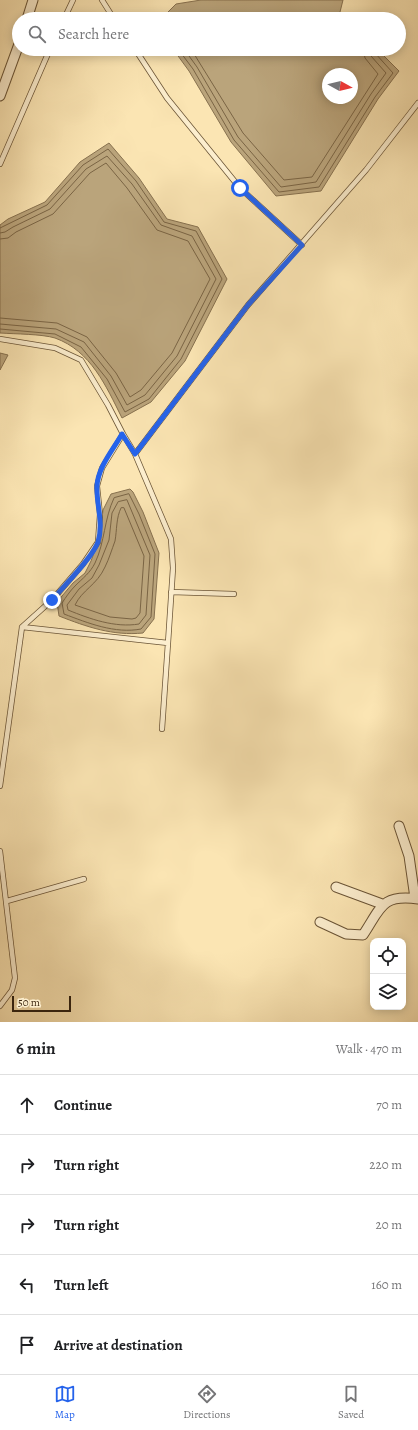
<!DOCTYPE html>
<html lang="en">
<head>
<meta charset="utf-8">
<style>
	body { margin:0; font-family:Alegreya,serif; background:#f6f6f6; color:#202124 }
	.controls { position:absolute; right:12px; bottom:12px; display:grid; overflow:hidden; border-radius:8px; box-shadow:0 2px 10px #0003 }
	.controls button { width:36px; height:36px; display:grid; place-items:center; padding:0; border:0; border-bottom:1px solid #e0e0e0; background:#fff; color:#202124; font:20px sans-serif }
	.compass { position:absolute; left:322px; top:68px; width:36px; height:36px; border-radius:50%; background:#fff; box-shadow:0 2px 10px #0003; rotate:98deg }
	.scale { position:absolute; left:12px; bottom:10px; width:59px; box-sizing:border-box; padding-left:4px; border:2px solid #3b250e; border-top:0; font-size:11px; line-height:14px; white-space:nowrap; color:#3b250e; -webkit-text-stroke:3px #fceece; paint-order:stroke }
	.stop { position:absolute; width:12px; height:12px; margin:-9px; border:3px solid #2563eb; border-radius:50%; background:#fff }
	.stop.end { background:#2563eb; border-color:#fff; box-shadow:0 1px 4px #0008 }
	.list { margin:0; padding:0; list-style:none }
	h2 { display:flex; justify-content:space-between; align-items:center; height:52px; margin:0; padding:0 16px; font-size:17px }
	h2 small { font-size:13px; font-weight:400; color:#757577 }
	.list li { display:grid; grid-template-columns:26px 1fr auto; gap:12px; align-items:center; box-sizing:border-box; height:60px; padding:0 16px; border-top:1px solid #e0e0e0 }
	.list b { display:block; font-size:15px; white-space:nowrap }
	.list em { font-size:13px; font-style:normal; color:#757577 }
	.icon { flex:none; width:22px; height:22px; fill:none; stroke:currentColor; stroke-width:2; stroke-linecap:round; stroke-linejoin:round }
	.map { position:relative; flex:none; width:418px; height:1022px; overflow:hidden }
	.search { position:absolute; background:#fff; box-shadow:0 2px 10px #0003; left:12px; right:12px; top:12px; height:44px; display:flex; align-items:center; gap:10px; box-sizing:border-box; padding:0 14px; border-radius:22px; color:#757577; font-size:15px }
	.sheet { height:352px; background:#fff }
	nav { display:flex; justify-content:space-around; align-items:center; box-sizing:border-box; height:56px; border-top:1px solid #e0e0e0; background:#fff; font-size:11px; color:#757577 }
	nav a { display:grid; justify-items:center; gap:2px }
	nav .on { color:#2563eb }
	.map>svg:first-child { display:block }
	.water { fill:#baa47b; stroke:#87714f; fill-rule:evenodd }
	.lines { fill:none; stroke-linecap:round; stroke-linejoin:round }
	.shore { stroke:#7a6444; stroke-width:1 }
	.lane-casing { stroke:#6b5537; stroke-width:6 }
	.street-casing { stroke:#6b5537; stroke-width:11 }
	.lane { stroke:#fceece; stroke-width:4.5 }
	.street { stroke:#fceece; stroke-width:9 }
	.route { stroke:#2563eb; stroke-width:5 }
</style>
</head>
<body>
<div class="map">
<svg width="418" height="1022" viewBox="0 0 418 1022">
	<rect width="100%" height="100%" fill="#fbe5b3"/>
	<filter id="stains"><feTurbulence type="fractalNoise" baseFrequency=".005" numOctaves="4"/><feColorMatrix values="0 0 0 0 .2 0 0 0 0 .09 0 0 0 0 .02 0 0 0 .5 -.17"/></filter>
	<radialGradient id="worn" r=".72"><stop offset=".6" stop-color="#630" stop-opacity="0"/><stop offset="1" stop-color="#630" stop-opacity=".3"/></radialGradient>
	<path class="water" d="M 201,0 L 343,0 L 340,12 L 346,19 L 161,19 L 176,4 Z
		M 173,49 L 377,49 L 399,71 L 378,99 L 321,191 L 276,196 L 231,142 L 189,71 ZM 328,74 L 352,74 L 352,98 L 328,98 Z
		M 109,143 L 139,178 L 167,219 L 198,227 L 227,279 L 185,361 L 151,402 L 122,418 C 106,386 91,351 55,338 C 42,334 15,334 0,333 L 0,225 L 8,219 L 45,202 L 80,162 Z
		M 0,353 L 8,355 L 0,370 Z
		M 130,489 L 133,492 L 143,512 L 159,553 L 154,619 L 143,633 C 113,636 87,627 59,616 L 57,602 L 73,583 L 85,573 L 91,561 L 100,537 L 103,510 L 111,494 Z"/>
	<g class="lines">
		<path class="shore" d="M 178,49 L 193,69 L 234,140 L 279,192 L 319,187 L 375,97 L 393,73 L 375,53 L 374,49
			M 184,49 L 197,67 L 238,137 L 281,187 L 316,182 L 371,94 L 386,73 L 371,56 L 369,49
			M 191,49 L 243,133 L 284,180 L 312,177 L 378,74 L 365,58 L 363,49
			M 0,228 L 47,205 L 83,165 L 108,149 L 136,181 L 164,222 L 196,231 L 222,279 L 181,359 L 149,399 L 125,412 L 107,379 L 81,347 L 55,334 L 0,329
			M 0,233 L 5,232 L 13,227 L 50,209 L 86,169 L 107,156 L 132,184 L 161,225 L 192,236 L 216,279 L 177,356 L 145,395 L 127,405 L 111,376 L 84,342 L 56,329 L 0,324
			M 0,239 L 8,238 L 16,232 L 53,214 L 90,173 L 106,163 L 127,188 L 157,230 L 188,241 L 210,279 L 172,353 L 141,390 L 130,397 L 116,373 L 87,337 L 57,323 L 0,318
			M 129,494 L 139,514 L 155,554 L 151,617 L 141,629 C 115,634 88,623 64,614 L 62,603 C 66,597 70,591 75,586 C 83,578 90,573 95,563 C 105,542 104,519 114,498 Z
			M 127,500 L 150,555 L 146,615 L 139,624 C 115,628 90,619 68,610 L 67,605 L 79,589 L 92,578 L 99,565 L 109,540 L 112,513 L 118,502 Z
			M 124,508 L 144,556 L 140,613 L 136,618 L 132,619 L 110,617 L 75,605 C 82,590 97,585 105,567 C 109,559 112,549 115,541 C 117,530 116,518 121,508 Z"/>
		<defs>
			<path id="lane" d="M 102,0 L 114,19
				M 64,19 L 73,0
				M 135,49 L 167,98 L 240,188 L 302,245
				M 0,164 L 50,49
				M 0,339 L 55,348 L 81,360 L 108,405 L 123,434 L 135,454
				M 171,592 L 234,594
				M 22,627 L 52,600 L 83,564 L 98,542 L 100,514 L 97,486 L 102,468 L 123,434
				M 162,729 L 168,643
				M 0,786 L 22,627 L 168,643 L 173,568 L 171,539 L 135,454 L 248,305 L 366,170 L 418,103
				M 0,851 L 15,978 L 12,990 L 0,1006
				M 7,901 L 84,879"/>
			<path id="street" d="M 27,19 L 33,0
				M 0,96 L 19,44
				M 399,826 L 409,856 L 415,898
				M 336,887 L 382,904
				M 320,922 L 346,934 L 363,935 C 381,908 381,894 418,899"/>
		</defs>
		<use href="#lane" class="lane-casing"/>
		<use href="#street" class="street-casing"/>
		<use href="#lane" class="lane"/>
		<use href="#street" class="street"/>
	</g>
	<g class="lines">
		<path class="route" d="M 52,600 C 63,587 93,557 98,542 C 104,523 96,504 97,486 C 98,467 113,450 122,434 L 135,454 L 248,305 L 302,245 L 240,188"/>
	</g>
	<rect width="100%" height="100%" filter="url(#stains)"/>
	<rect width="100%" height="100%" fill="url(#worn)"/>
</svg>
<div class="controls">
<button><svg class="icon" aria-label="locate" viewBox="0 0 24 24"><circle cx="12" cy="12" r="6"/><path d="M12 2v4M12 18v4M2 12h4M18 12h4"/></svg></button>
<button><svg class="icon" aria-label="layers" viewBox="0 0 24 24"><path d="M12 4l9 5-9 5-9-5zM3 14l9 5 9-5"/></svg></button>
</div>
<svg class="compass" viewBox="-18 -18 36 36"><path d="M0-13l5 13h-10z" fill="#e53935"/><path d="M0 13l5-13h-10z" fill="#757577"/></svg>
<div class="scale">50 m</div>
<div class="stop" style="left:240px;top:188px"></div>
<div class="stop end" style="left:52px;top:600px"></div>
<div class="search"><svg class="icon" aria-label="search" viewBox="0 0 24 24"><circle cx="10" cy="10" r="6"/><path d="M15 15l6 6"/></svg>Search here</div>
</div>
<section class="sheet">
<h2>6 min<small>Walk · 470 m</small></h2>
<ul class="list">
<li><svg class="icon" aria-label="ahead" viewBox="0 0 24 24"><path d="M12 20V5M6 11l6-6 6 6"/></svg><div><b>Continue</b></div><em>70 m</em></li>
<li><svg class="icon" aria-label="right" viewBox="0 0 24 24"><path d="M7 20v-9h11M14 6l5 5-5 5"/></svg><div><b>Turn right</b></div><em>220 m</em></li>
<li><svg class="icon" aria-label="right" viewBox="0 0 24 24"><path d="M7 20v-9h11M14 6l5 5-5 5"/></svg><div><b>Turn right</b></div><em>20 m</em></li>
<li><svg class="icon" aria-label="left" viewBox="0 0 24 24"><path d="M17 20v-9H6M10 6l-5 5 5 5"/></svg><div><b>Turn left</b></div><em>160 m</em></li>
<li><svg class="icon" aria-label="arrive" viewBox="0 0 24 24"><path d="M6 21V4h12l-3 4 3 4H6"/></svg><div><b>Arrive at destination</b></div></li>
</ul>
</section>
<nav>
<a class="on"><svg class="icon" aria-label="map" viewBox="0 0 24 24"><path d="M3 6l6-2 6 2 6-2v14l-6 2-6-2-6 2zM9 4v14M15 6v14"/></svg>Map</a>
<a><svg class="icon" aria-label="directions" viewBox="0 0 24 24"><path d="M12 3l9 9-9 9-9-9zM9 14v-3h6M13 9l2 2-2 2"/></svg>Directions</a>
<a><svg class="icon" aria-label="saved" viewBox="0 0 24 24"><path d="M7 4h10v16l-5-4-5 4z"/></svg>Saved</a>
</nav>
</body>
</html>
